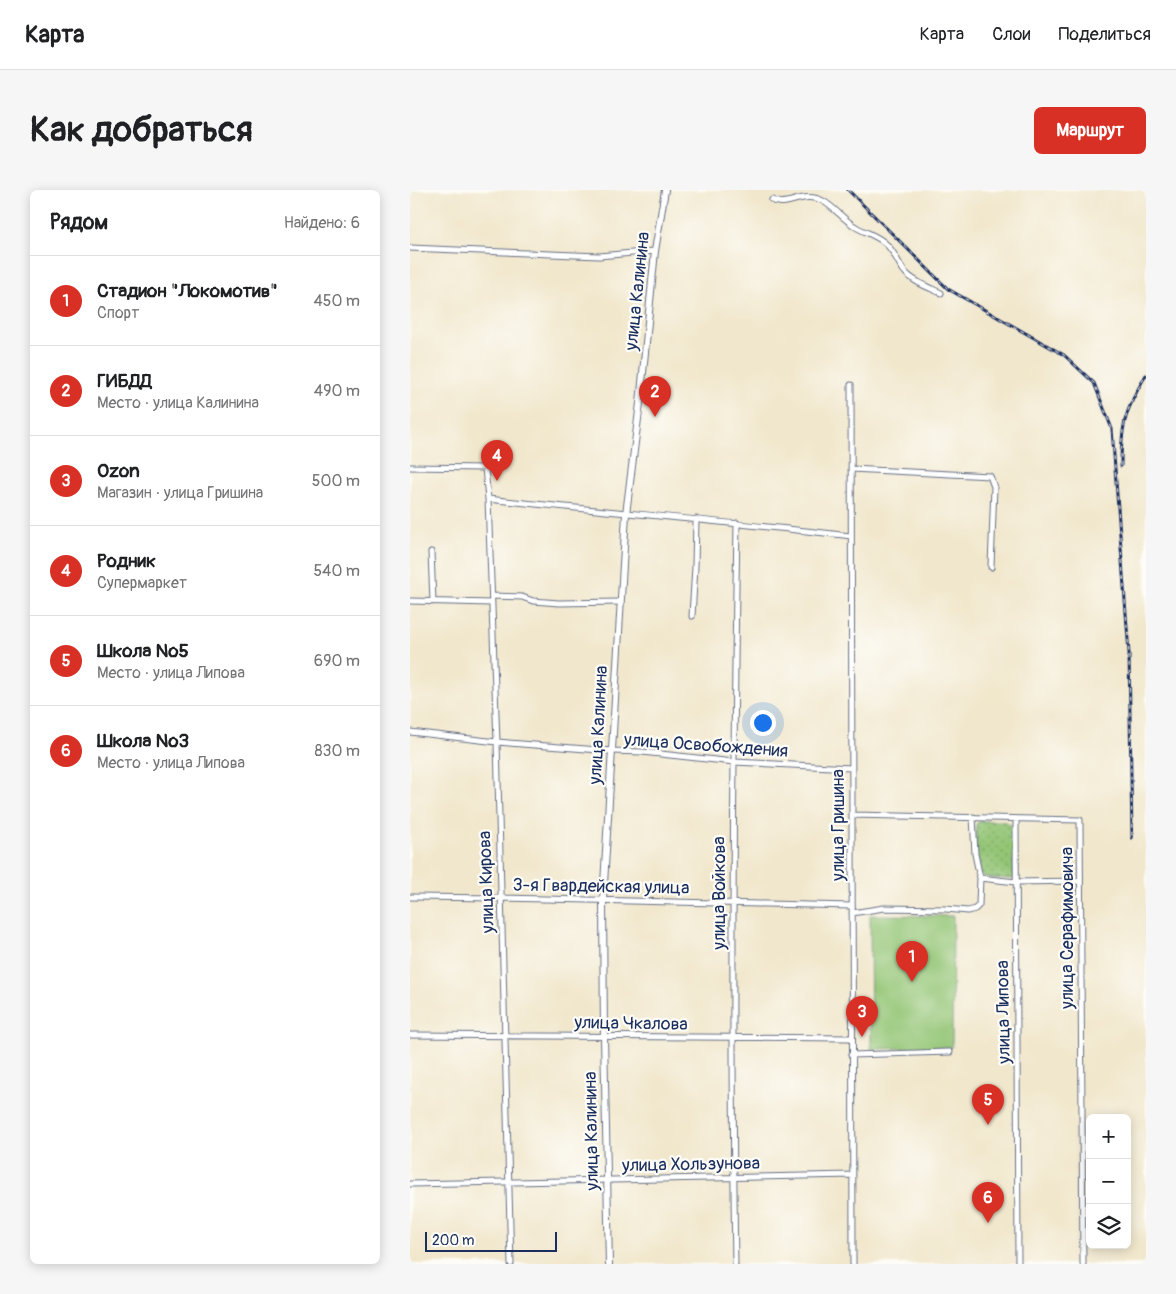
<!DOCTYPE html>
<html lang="ru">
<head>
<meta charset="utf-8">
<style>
	body { margin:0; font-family:Pangolin,sans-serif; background:#f6f6f6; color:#202124 }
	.controls { position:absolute; right:15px; bottom:15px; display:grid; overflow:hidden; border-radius:8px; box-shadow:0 2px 12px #0003 }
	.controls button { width:45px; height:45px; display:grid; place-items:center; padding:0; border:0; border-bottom:1px solid #e0e0e0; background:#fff; color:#202124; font:25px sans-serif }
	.scale { position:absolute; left:15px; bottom:12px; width:132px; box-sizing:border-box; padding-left:5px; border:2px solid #1b2f5e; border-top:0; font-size:14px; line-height:18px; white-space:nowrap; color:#1b2f5e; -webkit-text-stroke:4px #fdfcf7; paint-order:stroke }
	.you { position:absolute; left:352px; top:532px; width:18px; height:18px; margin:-12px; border:4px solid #fff; border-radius:50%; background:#1a73e8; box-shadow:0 0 0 8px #1a73e833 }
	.badge { display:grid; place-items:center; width:32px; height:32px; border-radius:50%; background:#d93025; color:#fff; font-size:16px; font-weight:700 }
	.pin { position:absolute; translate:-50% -41px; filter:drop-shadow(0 1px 2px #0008) }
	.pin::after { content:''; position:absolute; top:26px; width:18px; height:15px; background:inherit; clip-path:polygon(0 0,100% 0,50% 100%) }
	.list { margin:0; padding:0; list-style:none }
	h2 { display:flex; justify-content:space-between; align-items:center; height:65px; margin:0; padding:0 20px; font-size:21px }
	h2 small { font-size:16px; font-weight:400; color:#757577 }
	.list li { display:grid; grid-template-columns:32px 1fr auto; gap:15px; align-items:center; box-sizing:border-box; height:90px; padding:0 20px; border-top:1px solid #e0e0e0 }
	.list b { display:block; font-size:19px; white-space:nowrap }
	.list p { margin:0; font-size:16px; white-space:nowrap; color:#757577 }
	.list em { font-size:16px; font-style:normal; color:#757577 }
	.icon { flex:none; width:28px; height:28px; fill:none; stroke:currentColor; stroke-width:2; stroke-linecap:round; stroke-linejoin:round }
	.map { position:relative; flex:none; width:736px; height:1074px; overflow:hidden; border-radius:8px }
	header { display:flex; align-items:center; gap:30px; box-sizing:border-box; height:70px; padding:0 25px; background:#fff; border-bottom:1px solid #e0e0e0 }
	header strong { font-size:24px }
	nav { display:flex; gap:28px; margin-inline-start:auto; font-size:18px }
	.intro { display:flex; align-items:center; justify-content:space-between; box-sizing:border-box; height:120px; padding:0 30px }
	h1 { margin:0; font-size:35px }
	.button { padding:12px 22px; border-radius:8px; background:#d93025; color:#fff; font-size:18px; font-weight:700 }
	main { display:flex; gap:30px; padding:0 30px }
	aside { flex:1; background:#fff; border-radius:8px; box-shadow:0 2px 12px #0003 }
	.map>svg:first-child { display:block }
	.grass { fill:#93c575; stroke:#577a6a }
	.park { fill:url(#park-dots); stroke:#577a6a }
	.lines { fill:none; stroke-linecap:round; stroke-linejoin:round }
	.minor-casing { stroke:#666f84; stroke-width:7 }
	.tertiary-casing { stroke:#666f84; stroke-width:8 }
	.minor { stroke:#fff; stroke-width:5 }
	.tertiary { stroke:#fff; stroke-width:6 }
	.rail-casing { stroke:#1b2f5e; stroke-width:3 }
	.rail { stroke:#fdfcf7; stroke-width:1; stroke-dasharray:4; stroke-linecap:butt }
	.labels { text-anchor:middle; stroke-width:4.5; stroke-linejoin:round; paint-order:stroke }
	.street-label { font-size:18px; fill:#1b2f5e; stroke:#fdfcf7 }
</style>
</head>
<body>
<header>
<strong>Карта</strong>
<nav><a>Карта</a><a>Слои</a><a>Поделиться</a></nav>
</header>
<div class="intro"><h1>Как добраться</h1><a class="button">Маршрут</a></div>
<main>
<aside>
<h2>Рядом<small>Найдено: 6</small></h2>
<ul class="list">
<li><span class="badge">1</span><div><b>Стадион &quot;Локомотив&quot;</b><p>Спорт</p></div><em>450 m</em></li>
<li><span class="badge">2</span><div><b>ГИБДД</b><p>Место · улица Калинина</p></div><em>490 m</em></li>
<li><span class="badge">3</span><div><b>Ozon</b><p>Магазин · улица Гришина</p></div><em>500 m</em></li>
<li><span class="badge">4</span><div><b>Родник</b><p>Супермаркет</p></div><em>540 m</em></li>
<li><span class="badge">5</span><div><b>Школа №5</b><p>Место · улица Липова</p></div><em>690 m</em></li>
<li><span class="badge">6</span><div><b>Школа №3</b><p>Место · улица Липова</p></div><em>830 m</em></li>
</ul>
</aside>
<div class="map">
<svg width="736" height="1074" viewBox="0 0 736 1074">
	<defs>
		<pattern id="park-dots" width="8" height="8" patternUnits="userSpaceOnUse" patternTransform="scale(1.25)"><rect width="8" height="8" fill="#93c575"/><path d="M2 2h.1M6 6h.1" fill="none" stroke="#77a063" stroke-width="1.8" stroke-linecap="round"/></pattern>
	</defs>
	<rect width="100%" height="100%" fill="#fdfcf7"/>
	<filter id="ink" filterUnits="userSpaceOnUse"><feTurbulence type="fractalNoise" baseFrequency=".02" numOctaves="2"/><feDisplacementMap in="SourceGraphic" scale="10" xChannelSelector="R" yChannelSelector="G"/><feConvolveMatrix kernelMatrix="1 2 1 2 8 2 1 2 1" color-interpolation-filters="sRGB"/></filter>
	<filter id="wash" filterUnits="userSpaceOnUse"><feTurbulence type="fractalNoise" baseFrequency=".0096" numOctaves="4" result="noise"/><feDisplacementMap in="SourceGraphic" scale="20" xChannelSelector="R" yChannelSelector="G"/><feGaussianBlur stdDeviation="1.12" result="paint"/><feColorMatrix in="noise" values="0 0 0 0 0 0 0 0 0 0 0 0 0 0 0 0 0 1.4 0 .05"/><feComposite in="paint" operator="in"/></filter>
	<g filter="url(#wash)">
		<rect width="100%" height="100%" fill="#f1e7cc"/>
		<path class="grass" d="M 460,725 L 543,726 L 542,857 L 461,859 Z"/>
		<path class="park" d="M 570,631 L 593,631 L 603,636 L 604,689 L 577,688 L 570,684 L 566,654 L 566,634 Z"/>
	</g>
	<g filter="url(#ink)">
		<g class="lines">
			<defs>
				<path id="minor" d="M 362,10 C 377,19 393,0 413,11 C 425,18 434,30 446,37 C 456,43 468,46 476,54 C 486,63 487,73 495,82 C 503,92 520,98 531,103
					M 0,58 L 189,66 L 245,61
					M 441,195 L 443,1074
					M 0,277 L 75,278 L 78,309 C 199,322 320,332 441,346
					M 441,279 L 580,286 L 584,297 L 581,377
					M 78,309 L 87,552 L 101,1074
					M 21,362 L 23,412
					M 82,406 L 112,407 L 123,411 L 149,413 L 210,412
					M 0,411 L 82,413
					M 282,426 L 285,377 L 286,329
					M 0,542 L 87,552 L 202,561 L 232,562 L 324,572 L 441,578
					M 442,625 L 670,630 L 673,1074
					M 606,629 L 608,1074
					M 570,688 L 606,692 L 670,691
					M 0,707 L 90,708 L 442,716
					M 442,723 L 474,718 L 536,719 L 558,721 L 565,719 L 569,715 L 570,688 L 565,664 L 563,627
					M 0,845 L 441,848
					M 441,865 L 540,862
					M 0,994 L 443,985
					M 325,1074 C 321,827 323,580 327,333"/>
				<path id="tertiary" d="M 199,1074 L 194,847 L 193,711 L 216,324 L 230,213 L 245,61 L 255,0"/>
			</defs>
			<use href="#minor" class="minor-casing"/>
			<use href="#tertiary" class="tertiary-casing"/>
			<use href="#minor" class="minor"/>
			<use href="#tertiary" class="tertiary"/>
			<defs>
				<path id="rail" d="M 438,0 L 538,99 L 654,165 L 684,193 L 702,239 L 719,463 L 722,648
					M 711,276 C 711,235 715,220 736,185"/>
			</defs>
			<use href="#rail" class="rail-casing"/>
			<use href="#rail" class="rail"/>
		</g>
	</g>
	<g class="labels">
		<g class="street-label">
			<text transform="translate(227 101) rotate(-84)" y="6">улица Калинина</text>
			<text transform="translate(188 535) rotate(-87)" y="6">улица Калинина</text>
			<text transform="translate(296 555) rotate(4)" y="6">улица Освобождения</text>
			<text transform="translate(428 635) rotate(-90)" y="6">улица Гришина</text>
			<text transform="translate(76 692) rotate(-92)" y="6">улица Кирова</text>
			<text transform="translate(191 696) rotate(1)" y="6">3-я Гвардейская улица</text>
			<text transform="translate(309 703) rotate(-90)" y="6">улица Войкова</text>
			<text transform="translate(657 738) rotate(-90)" y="6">улица Серафимовича</text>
			<text transform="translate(593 822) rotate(-91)" y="6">улица Липова</text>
			<text transform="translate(221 833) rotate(1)" y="6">улица Чкалова</text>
			<text transform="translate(181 941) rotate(-91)" y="6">улица Калинина</text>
			<text transform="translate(281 974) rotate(-1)" y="6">улица Хользунова</text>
		</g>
	</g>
</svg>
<div class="controls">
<button>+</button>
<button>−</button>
<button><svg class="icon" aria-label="layers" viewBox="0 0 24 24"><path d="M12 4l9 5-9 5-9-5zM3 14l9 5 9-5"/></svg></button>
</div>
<div class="scale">200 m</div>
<div class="you"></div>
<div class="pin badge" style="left:502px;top:792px">1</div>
<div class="pin badge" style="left:245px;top:227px">2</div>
<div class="pin badge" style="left:452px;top:847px">3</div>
<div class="pin badge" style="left:87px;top:291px">4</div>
<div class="pin badge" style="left:578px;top:935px">5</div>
<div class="pin badge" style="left:578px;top:1033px">6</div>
</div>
</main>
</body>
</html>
